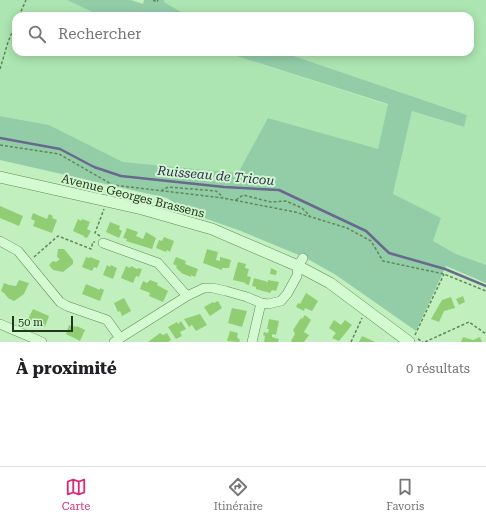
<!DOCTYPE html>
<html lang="fr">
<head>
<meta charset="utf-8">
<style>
	body { margin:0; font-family:"Roboto Serif",serif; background:#f2f2f2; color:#202124 }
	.scale { position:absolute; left:12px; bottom:10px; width:61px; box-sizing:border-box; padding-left:4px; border:2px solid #23371c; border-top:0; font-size:11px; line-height:14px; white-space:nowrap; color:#23371c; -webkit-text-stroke:3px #d0f6ce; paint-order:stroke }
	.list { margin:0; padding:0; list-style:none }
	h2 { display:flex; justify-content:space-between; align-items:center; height:52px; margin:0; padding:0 16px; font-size:17px }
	h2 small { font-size:13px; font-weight:400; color:#757577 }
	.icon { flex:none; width:22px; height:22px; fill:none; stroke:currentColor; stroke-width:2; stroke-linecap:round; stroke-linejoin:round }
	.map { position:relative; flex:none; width:486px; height:342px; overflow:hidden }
	.search { position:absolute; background:#fff; box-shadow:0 2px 10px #0003; left:12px; right:12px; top:12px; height:44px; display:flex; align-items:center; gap:10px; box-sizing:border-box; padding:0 14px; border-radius:12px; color:#757577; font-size:15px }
	.sheet { height:124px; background:#fff }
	nav { display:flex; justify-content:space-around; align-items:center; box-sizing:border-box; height:56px; border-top:1px solid #e0e0e0; background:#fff; font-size:11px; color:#757577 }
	nav a { display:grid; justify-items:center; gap:2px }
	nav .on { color:#db2777 }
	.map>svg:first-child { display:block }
	.farmland { fill:#ace5b1 }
	.green { fill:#92cda8 }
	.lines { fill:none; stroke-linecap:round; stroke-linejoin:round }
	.stream { stroke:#69698e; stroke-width:2.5 }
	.building { fill:#91ce73 }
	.minor-casing { stroke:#618857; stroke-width:10 }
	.tertiary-casing { stroke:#618857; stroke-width:12 }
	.path { stroke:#618857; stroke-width:1.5; stroke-dasharray:3 2; stroke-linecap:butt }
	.minor { stroke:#d4fad2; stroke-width:9 }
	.tertiary { stroke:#d4fad2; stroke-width:11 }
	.labels { text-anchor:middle; stroke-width:4; stroke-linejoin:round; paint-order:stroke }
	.street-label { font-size:12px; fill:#23371c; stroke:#d0f6ce }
	.water-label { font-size:13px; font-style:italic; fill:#332a57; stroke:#d0f6ce }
</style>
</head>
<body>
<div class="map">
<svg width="486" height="342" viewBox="0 0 486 342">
	<rect width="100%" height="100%" fill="#c1efbe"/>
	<path class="farmland" d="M 0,0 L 67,0 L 101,16 L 16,16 L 16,52 L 224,52 L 388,105 L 378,150 L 269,118 L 238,173 L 123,162 L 49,125 L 0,116 Z
		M 164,0 L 486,0 L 486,265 L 456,254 L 433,241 L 441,218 L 393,195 L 412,111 L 463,127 L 467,115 L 282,52 L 470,52 L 470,16 L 188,16 L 164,2 Z"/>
	<path class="green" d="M 67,0 L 131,0 L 143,4 L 144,0 L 164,0 L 164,2 L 188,16 L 101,16 Z
		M 224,52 L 282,52 L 467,115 L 464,127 L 412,111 L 393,194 L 441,218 L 433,241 L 456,254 L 486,265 L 486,283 L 446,266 L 416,331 L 336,275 L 306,258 L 241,231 L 190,213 L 167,198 L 0,160 L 0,116 L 49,125 L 123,162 L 238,173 L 268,118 L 378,149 L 388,104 Z"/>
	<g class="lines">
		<path class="stream" d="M 0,138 L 60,149 L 94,167 L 121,176 L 224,187 L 279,190 L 366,231 L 389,253 L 445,269 L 486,286"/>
	</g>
	<path class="building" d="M 0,206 L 23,216 L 19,226 L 0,218 Z
		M 33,213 L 47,219 L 49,214 L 53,216 L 52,218 L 57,220 L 52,233 L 33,226 L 35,221 L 31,219 Z
		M 78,219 L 81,221 L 82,219 L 90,222 L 87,229 L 91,231 L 87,238 L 84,237 L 84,236 L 73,231 Z
		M 110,222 L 120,226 L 119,229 L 122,231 L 119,238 L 106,232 Z
		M 127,228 L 138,232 L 136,236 L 143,239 L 146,232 L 156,238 L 152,249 L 126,241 L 127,239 L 123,238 Z
		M 164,237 L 174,241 L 170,252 L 167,250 L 166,252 L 156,248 L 159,240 L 162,241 Z
		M 58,249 L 64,249 L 73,260 L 73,264 L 63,272 L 53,270 L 49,265 L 53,261 L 56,262 L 60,259 L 57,257 Z
		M 207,249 L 218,252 L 216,260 L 220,261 L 220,257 L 231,260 L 229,268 L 222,268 L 222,270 L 203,263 Z
		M 86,257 L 89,258 L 90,257 L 100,261 L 97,268 L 94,267 L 92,271 L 82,267 Z
		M 176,257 L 186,261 L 185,264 L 198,269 L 195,277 L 191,275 L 191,277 L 181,273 L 181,272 L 178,270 L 178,269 L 176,268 L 177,266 L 173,264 Z
		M 238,262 L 246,264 L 245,268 L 249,269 L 247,276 L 251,277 L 249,285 L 245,284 L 246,283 L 233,280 Z
		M 107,265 L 110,267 L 111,265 L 117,268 L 113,279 L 103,275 Z
		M 126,266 L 130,268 L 131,266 L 137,269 L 138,268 L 142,269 L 139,277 L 136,276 L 133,283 L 121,278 Z
		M 271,268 L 277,271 L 276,275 L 270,274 Z
		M 254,278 L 268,282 L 268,280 L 279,282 L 276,291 L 272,290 L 270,293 L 256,289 L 256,287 L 252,286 Z
		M 19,280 L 29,283 L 24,294 L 14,301 L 8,298 L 4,293 L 1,291 L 4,283 L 9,285 L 16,286 Z
		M 150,280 L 158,283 L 157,285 L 168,291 L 163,302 L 149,296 L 150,293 L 140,289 L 143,281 L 147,283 Z
		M 86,284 L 100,290 L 100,288 L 104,290 L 100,301 L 82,294 Z
		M 306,293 L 318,301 L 312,311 L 305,308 L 304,311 L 296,307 L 298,303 L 300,304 Z
		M 463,296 L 465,302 L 459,305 L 456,299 Z
		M 451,297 L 455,308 L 444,311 L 439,322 L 431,319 L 442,300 Z
		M 124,298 L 131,311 L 122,316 L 120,311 L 118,312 L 114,303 Z
		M 218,301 L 222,308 L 210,316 L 204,307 L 213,302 L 214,303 Z
		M 232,308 L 247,311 L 242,327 L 228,323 Z
		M 33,309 L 49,316 L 45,327 L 28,319 Z
		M 200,314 L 207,325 L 196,331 L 192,325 L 189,327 L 184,319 Z
		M 305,315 L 311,320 L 304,332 L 309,335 L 304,342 L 292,342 L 291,341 L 295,334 L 293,330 L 301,318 L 302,319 Z
		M 269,319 L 279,321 L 276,335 L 272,334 L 272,337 L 279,339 L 278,342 L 264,342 L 265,336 L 263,335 L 264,332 L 268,333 L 269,329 L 267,329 Z
		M 334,320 L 341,325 L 345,320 L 352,325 L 339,341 L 332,338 L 336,333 L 329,328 Z
		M 181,321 L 186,329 L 180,332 L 182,336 L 176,339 L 168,327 L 177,322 L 178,324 Z
		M 69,325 L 73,327 L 74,326 L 77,327 L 77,326 L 85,330 L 80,341 L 66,334 Z
		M 230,331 L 238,333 L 237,337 L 240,340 L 239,342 L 227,341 Z
		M 160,333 L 163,335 L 167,333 L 171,340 L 168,342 L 148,342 Z
		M 362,336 L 375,342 L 359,342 Z
		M 463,337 L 473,340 L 480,337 L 482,342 L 461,342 Z"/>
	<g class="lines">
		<defs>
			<path id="minor" d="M 0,241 L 18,251 L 60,302 L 67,306 L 107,320 L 120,338
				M 103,243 L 158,263 L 187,296
				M 0,324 L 42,342
				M 114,342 L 187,296 L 204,288 L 213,288 L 226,291 L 247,297 L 261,303 L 268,304 L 281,301 L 287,294 L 297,276 L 298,266 L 303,258
				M 252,342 L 261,303"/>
			<path id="tertiary" d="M 0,177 L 142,209 L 212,229 L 298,266 L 330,283 L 409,342"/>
		</defs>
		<use href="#minor" class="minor-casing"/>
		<use href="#tertiary" class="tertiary-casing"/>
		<path class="path" d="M 153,0 L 157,2 L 158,0
			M 19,16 L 26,0
			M 0,69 L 8,42 L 16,23
			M 0,145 L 59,154 L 113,185 L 223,198 L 295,212 L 347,228 L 371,241 L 383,261 L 444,274 L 486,291
			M 161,191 L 168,187 L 216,191 L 223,197
			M 236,200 L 243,195 L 271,202 L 286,201 L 302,208 L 310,216
			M 100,236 L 95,233 L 104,209
			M 34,257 L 58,236 L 91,249 L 93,242 L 95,242
			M 415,335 L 444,274
			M 418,339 L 423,342
			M 351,342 L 362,318
			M 425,342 L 469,322 L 486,334"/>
		<use href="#minor" class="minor"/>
		<use href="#tertiary" class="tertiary"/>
	</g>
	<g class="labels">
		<g class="street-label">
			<text transform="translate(133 196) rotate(14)" y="4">Avenue Georges Brassens</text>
		</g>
		<g class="water-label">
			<text transform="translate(216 175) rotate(5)" y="5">Ruisseau de Tricou</text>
		</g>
	</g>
</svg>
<div class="scale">50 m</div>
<div class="search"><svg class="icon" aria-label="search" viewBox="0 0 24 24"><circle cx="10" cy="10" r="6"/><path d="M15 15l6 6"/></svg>Rechercher</div>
</div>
<section class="sheet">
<h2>À proximité<small>0 résultats</small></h2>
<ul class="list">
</ul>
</section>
<nav>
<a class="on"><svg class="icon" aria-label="map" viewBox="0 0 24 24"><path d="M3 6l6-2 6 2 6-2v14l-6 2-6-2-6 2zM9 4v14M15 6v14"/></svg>Carte</a>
<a><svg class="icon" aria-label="directions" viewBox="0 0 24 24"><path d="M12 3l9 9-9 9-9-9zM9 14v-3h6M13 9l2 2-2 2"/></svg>Itinéraire</a>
<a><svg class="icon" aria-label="saved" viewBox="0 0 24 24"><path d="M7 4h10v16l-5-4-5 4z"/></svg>Favoris</a>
</nav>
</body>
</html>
